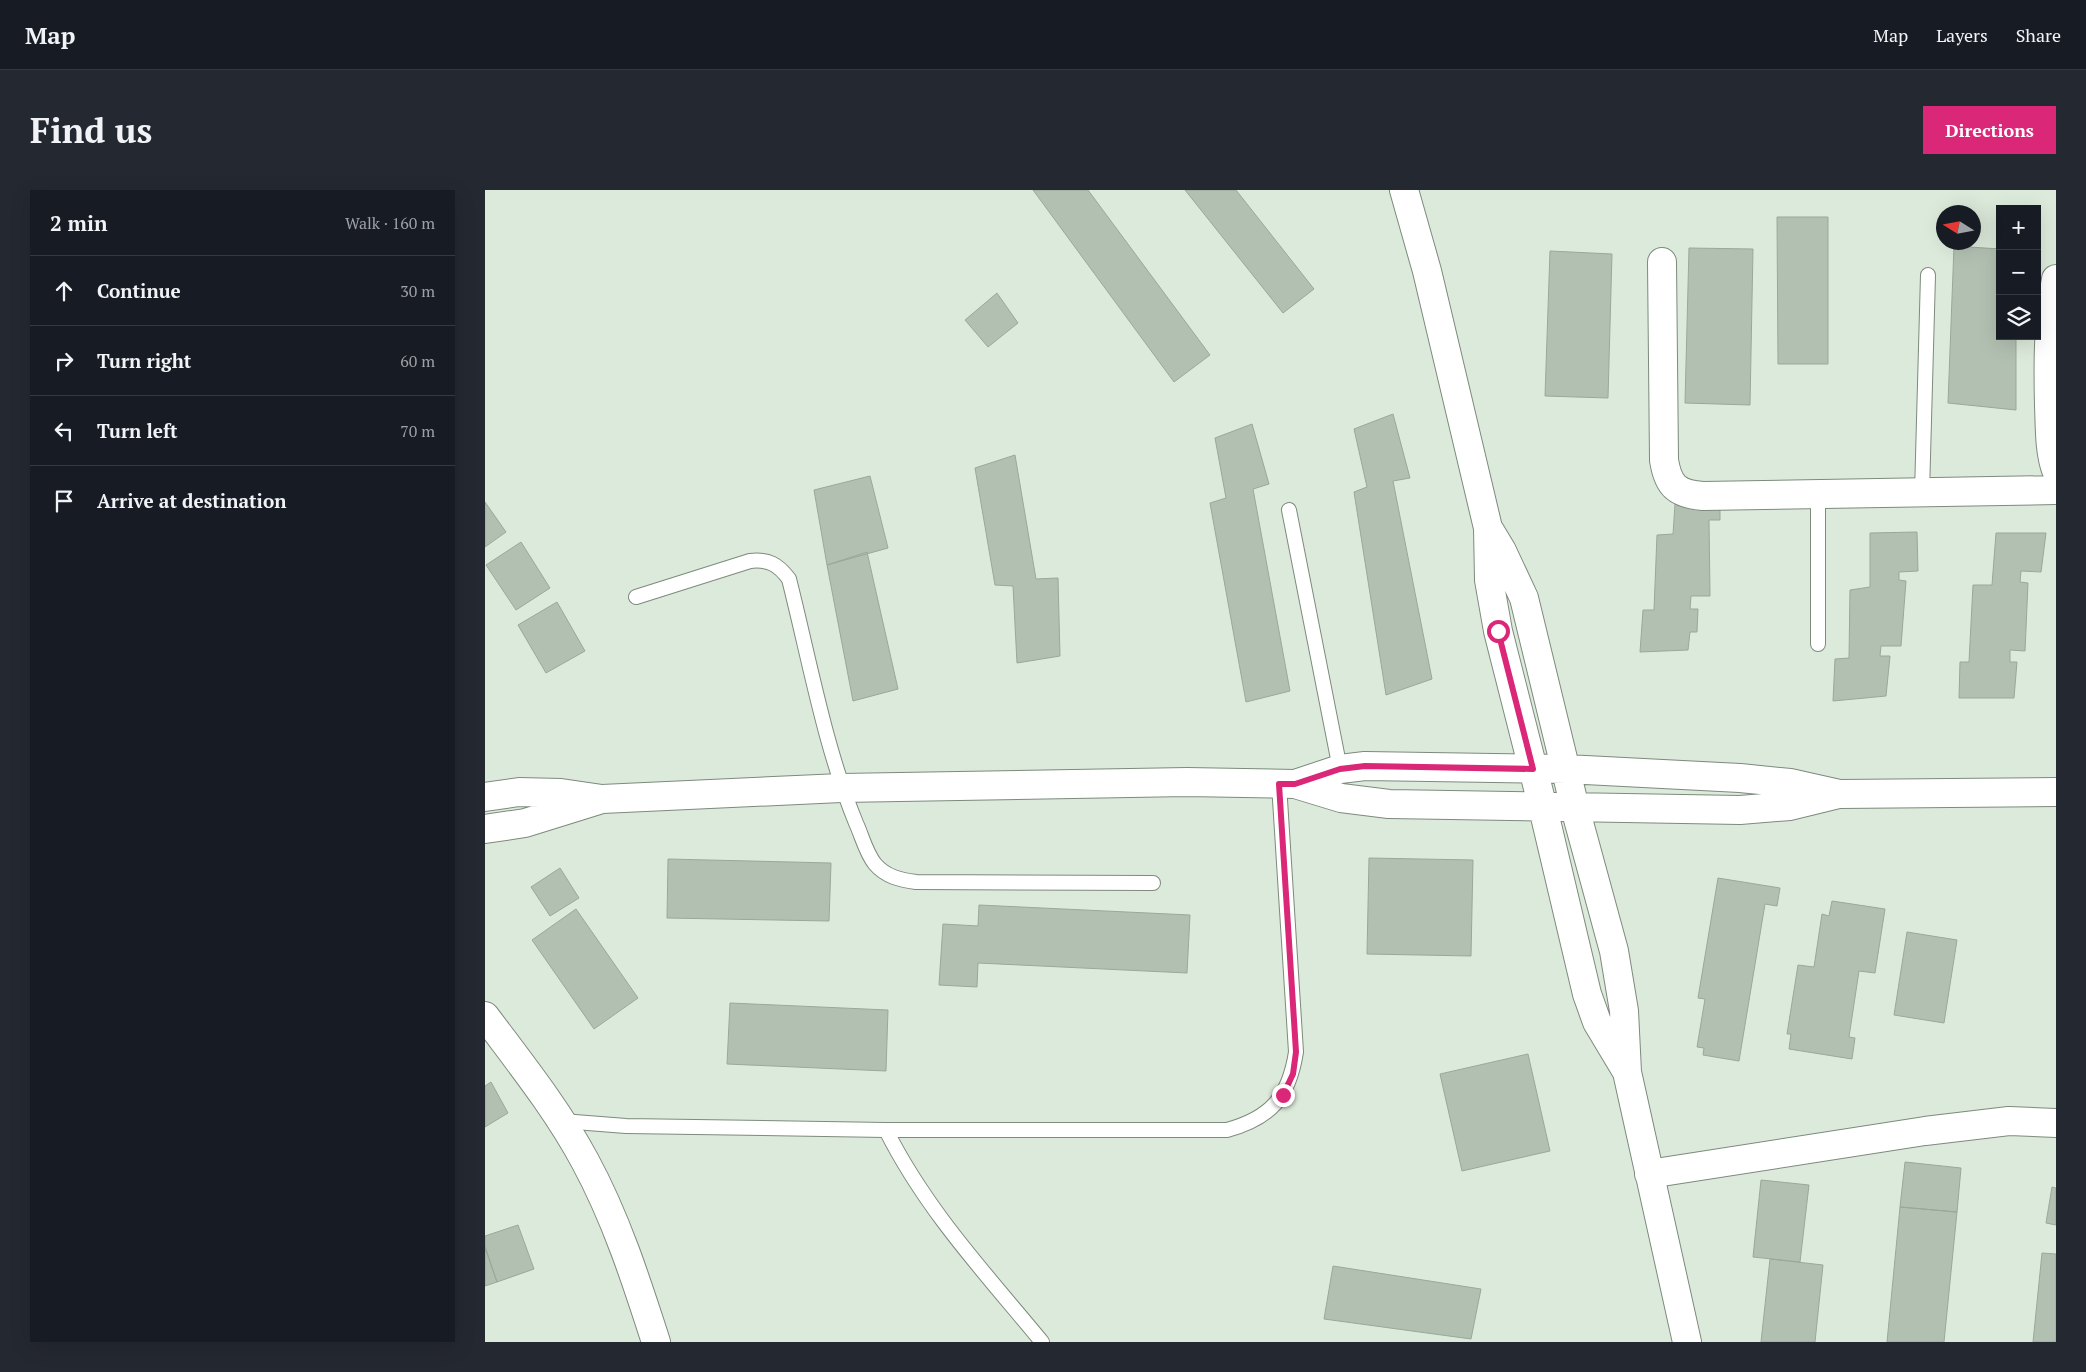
<!DOCTYPE html>
<html lang="en">
<head>
<meta charset="utf-8">
<style>
	body { margin:0; font-family:"PT Serif",serif; background:#242831; color:#f1f3f6 }
	.controls { position:absolute; right:15px; top:15px; display:grid; overflow:hidden; border-radius:0px; box-shadow:0 5px 20px #0002 }
	.controls button { width:45px; height:45px; display:grid; place-items:center; padding:0; border:0; border-bottom:1px solid #363941; background:#171b24; color:#f1f3f6; font:25px sans-serif }
	.compass { position:absolute; left:1451px; top:15px; width:45px; height:45px; border-radius:50%; background:#171b24; box-shadow:0 5px 20px #0002; rotate:281deg }
	.stop { position:absolute; width:15px; height:15px; margin:-11px; border:4px solid #db2777; border-radius:50%; background:#fff }
	.stop.end { background:#db2777; border-color:#fff; box-shadow:0 1px 5px #0008 }
	.list { margin:0; padding:0; list-style:none }
	h2 { display:flex; justify-content:space-between; align-items:center; height:65px; margin:0; padding:0 20px; font-size:21px }
	h2 small { font-size:16px; font-weight:400; color:#9ea1a6 }
	.list li { display:grid; grid-template-columns:32px 1fr auto; gap:15px; align-items:center; box-sizing:border-box; height:70px; padding:0 20px; border-top:1px solid #363941 }
	.list b { display:block; font-size:19px; white-space:nowrap }
	.list em { font-size:16px; font-style:normal; color:#9ea1a6 }
	.icon { flex:none; width:28px; height:28px; fill:none; stroke:currentColor; stroke-width:2; stroke-linecap:round; stroke-linejoin:round }
	.map { position:relative; flex:none; width:1571px; height:1152px; overflow:hidden; border-radius:0px }
	header { display:flex; align-items:center; gap:30px; box-sizing:border-box; height:70px; padding:0 25px; background:#171b24; border-bottom:1px solid #363941 }
	header strong { font-size:24px }
	nav { display:flex; gap:28px; margin-inline-start:auto; font-size:18px }
	.intro { display:flex; align-items:center; justify-content:space-between; box-sizing:border-box; height:120px; padding:0 30px }
	h1 { margin:0; font-size:35px }
	.button { padding:12px 22px; border-radius:0px; background:#db2777; color:#fff; font-size:18px; font-weight:700 }
	main { display:flex; gap:30px; padding:0 30px }
	aside { flex:1; background:#171b24; border-radius:0px; box-shadow:0 5px 20px #0002 }
	.map>svg:first-child { display:block }
	.building { fill:#b2c0b2; stroke:#9aa89a }
	.lines { fill:none; stroke-linecap:round; stroke-linejoin:round }
	.service-casing { stroke:#7d8a7c; stroke-width:16 }
	.minor-casing { stroke:#7d8a7c; stroke-width:30 }
	.service { stroke:#fff; stroke-width:14 }
	.minor { stroke:#fff; stroke-width:28 }
	.route { stroke:#db2777; stroke-width:6 }
</style>
</head>
<body>
<header>
<strong>Map</strong>
<nav><a>Map</a><a>Layers</a><a>Share</a></nav>
</header>
<div class="intro"><h1>Find us</h1><a class="button">Directions</a></div>
<main>
<aside>
<h2>2 min<small>Walk · 160 m</small></h2>
<ul class="list">
<li><svg class="icon" aria-label="ahead" viewBox="0 0 24 24"><path d="M12 20V5M6 11l6-6 6 6"/></svg><div><b>Continue</b></div><em>30 m</em></li>
<li><svg class="icon" aria-label="right" viewBox="0 0 24 24"><path d="M7 20v-9h11M14 6l5 5-5 5"/></svg><div><b>Turn right</b></div><em>60 m</em></li>
<li><svg class="icon" aria-label="left" viewBox="0 0 24 24"><path d="M17 20v-9H6M10 6l-5 5 5 5"/></svg><div><b>Turn left</b></div><em>70 m</em></li>
<li><svg class="icon" aria-label="arrive" viewBox="0 0 24 24"><path d="M6 21V4h12l-3 4 3 4H6"/></svg><div><b>Arrive at destination</b></div></li>
</ul>
</aside>
<div class="map">
<svg width="1571" height="1152" viewBox="0 0 1571 1152">
	<rect width="100%" height="100%" fill="#dceadb"/>
	<path class="building" d="M 548,0 L 603,0 L 725,165 L 689,192 Z
		M 700,0 L 751,0 L 829,99 L 798,123 Z
		M 1292,27 L 1343,27 L 1343,174 L 1293,174 Z
		M 1469,56 L 1515,59 L 1515,146 L 1531,146 L 1531,220 L 1463,213 Z
		M 1204,58 L 1268,59 L 1265,215 L 1200,213 Z
		M 1065,61 L 1127,64 L 1123,208 L 1060,206 Z
		M 512,103 L 533,133 L 503,157 L 480,130 Z
		M 908,224 L 925,288 L 908,291 L 947,489 L 901,505 L 869,302 L 882,297 L 869,239 Z
		M 767,234 L 784,294 L 768,299 L 805,501 L 761,512 L 725,313 L 741,308 L 730,248 Z
		M 530,265 L 551,389 L 573,388 L 575,466 L 532,473 L 528,396 L 510,395 L 490,278 Z
		M 385,286 L 403,358 L 342,375 L 329,300 Z
		M 1235,297 L 1235,330 L 1224,330 L 1225,406 L 1206,406 L 1205,419 L 1213,419 L 1212,442 L 1205,442 L 1203,460 L 1155,462 L 1158,420 L 1169,420 L 1172,345 L 1188,344 L 1191,299 Z
		M 0,312 L 21,342 L 0,357 Z
		M 1432,342 L 1433,381 L 1414,382 L 1414,390 L 1421,391 L 1416,456 L 1396,456 L 1395,466 L 1405,466 L 1401,506 L 1348,511 L 1350,469 L 1364,468 L 1365,400 L 1385,397 L 1385,343 Z
		M 1511,343 L 1561,343 L 1556,382 L 1536,381 L 1535,392 L 1543,393 L 1540,461 L 1525,460 L 1525,472 L 1532,472 L 1529,508 L 1474,508 L 1475,472 L 1484,472 L 1488,395 L 1507,395 Z
		M 36,352 L 65,398 L 31,420 L 1,375 Z
		M 382,362 L 413,499 L 368,511 L 342,375 Z
		M 72,412 L 100,461 L 61,483 L 33,435 Z
		M 884,668 L 988,670 L 986,766 L 882,764 Z
		M 183,669 L 346,673 L 344,731 L 182,728 Z
		M 75,678 L 94,708 L 65,726 L 46,697 Z
		M 1233,688 L 1295,698 L 1292,716 L 1280,714 L 1254,871 L 1218,865 L 1219,858 L 1212,857 L 1220,809 L 1213,808 Z
		M 1347,711 L 1400,719 L 1390,783 L 1374,781 L 1364,847 L 1370,848 L 1367,869 L 1304,859 L 1306,844 L 1302,844 L 1313,775 L 1329,777 L 1337,724 L 1344,726 Z
		M 494,715 L 705,725 L 702,783 L 493,773 L 492,797 L 454,795 L 458,734 L 493,736 Z
		M 91,719 L 153,808 L 109,839 L 47,750 Z
		M 1422,742 L 1472,750 L 1459,833 L 1409,825 Z
		M 245,813 L 403,820 L 401,881 L 242,874 Z
		M 1043,864 L 1065,961 L 977,981 L 955,884 Z
		M 6,892 L 23,923 L 0,937 L 0,896 Z
		M 1420,972 L 1476,978 L 1472,1022 L 1415,1017 Z
		M 1276,990 L 1324,995 L 1315,1072 L 1268,1067 Z
		M 1567,997 L 1571,998 L 1571,1035 L 1561,1033 Z
		M 1415,1017 L 1472,1022 L 1459,1152 L 1402,1152 Z
		M 33,1035 L 49,1079 L 12,1092 L 0,1056 L 0,1046 Z
		M 0,1058 L 12,1092 L 0,1096 Z
		M 1557,1063 L 1571,1064 L 1571,1152 L 1548,1152 Z
		M 1285,1069 L 1338,1075 L 1330,1152 L 1276,1152 Z
		M 848,1076 L 996,1099 L 986,1149 L 839,1129 Z"/>
	<g class="lines">
		<defs>
			<path id="service" d="M 1437,303 L 1443,85
				M 804,320 L 855,579
				M 151,407 L 265,371 C 283,369 293,374 304,389 C 324,468 340,558 371,633 C 377,646 381,663 390,674 C 401,687 416,690 431,692 L 668,693
				M 1333,454 L 1333,305
				M 77,931 L 141,936 L 401,940 L 742,940 C 786,928 804,907 811,862 L 794,594
				M 401,940 C 441,1020 501,1084 557,1152"/>
			<path id="minor" d="M 919,0 L 942,81 L 1003,338 L 1004,390 L 1013,441 L 1058,618 L 1102,804 L 1112,832 L 1142,882
				M 1177,72 L 1179,270 C 1183,296 1192,304 1218,306 L 1571,300
				M 1571,89 C 1563,131 1563,174 1564,216 C 1565,237 1564,260 1571,280
				M 1005,341 L 1017,361 L 1039,408 L 1090,618 L 1129,761 L 1139,821 L 1142,882 L 1202,1152
				M 810,594 L 855,579 L 880,576 L 1081,579 L 1255,588 L 1305,593 L 1354,604 L 1571,602
				M 0,607 L 34,602 L 76,603 L 117,609 L 356,598 L 702,592 L 810,594 L 856,608 L 904,614 L 1255,620 L 1305,616 L 1354,604
				M 0,639 L 40,633 L 114,610
				M 0,826 C 35,873 72,919 100,971 C 131,1028 151,1090 171,1152
				M 1164,984 L 1440,941 L 1524,931 L 1571,933"/>
		</defs>
		<use href="#service" class="service-casing"/>
		<use href="#minor" class="minor-casing"/>
		<use href="#service" class="service"/>
		<use href="#minor" class="minor"/>
	</g>
	<g class="lines">
		<path class="route" d="M 798,905 L 808,884 L 811,862 L 794,594 L 810,594 L 855,579 L 880,576 L 1048,579 L 1013,441"/>
	</g>
</svg>
<div class="controls">
<button>+</button>
<button>−</button>
<button><svg class="icon" aria-label="layers" viewBox="0 0 24 24"><path d="M12 4l9 5-9 5-9-5zM3 14l9 5 9-5"/></svg></button>
</div>
<svg class="compass" viewBox="-18 -18 36 36"><path d="M0-13l5 13h-10z" fill="#e53935"/><path d="M0 13l5-13h-10z" fill="#9ea1a6"/></svg>
<div class="stop" style="left:1013px;top:441px"></div>
<div class="stop end" style="left:798px;top:905px"></div>
</div>
</main>
</body>
</html>
